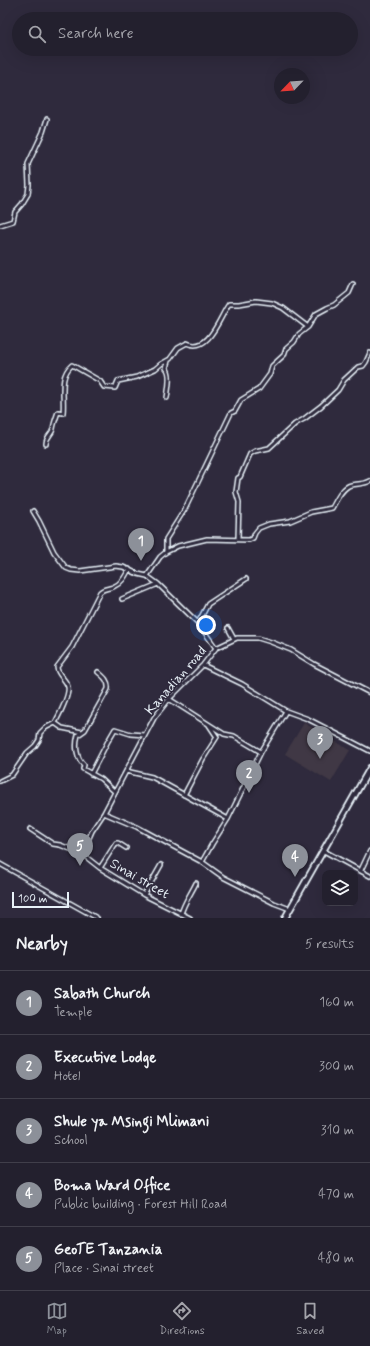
<!DOCTYPE html>
<html lang="en">
<head>
<meta charset="utf-8">
<style>
	body { margin:0; font-family:Mynerve,sans-serif; background:#2b2836; color:#f1f3f6 }
	.controls { position:absolute; right:12px; bottom:12px; display:grid; overflow:hidden; border-radius:8px; box-shadow:0 4px 16px #0002 }
	.controls button { width:36px; height:36px; display:grid; place-items:center; padding:0; border:0; border-bottom:1px solid #403e4a; background:#23202e; color:#f1f3f6; font:20px sans-serif }
	.compass { position:absolute; left:274px; top:68px; width:36px; height:36px; border-radius:50%; background:#23202e; box-shadow:0 4px 16px #0002; rotate:245deg }
	.scale { position:absolute; left:12px; bottom:10px; width:57px; box-sizing:border-box; padding-left:4px; border:2px solid #e8f1f8; border-top:0; font-size:11px; line-height:14px; white-space:nowrap; color:#e8f1f8; -webkit-text-stroke:3px #2f2a3d; paint-order:stroke }
	.you { position:absolute; left:206px; top:625px; width:14px; height:14px; margin:-10px; border:3px solid #fff; border-radius:50%; background:#1a73e8; box-shadow:0 0 0 6px #1a73e833 }
	.badge { display:grid; place-items:center; width:26px; height:26px; border-radius:50%; background:#8c9099; color:#fff; font-size:13px; font-weight:700 }
	.pin { position:absolute; translate:-50% -33px; filter:drop-shadow(0 1px 2px #0008) }
	.pin::after { content:''; position:absolute; top:21px; width:14px; height:12px; background:inherit; clip-path:polygon(0 0,100% 0,50% 100%) }
	.list { margin:0; padding:0; list-style:none }
	h2 { display:flex; justify-content:space-between; align-items:center; height:52px; margin:0; padding:0 16px; font-size:17px }
	h2 small { font-size:13px; font-weight:400; color:#a3a3aa }
	.list li { display:grid; grid-template-columns:26px 1fr auto; gap:12px; align-items:center; box-sizing:border-box; height:64px; padding:0 16px; border-top:1px solid #403e4a }
	.list b { display:block; font-size:15px; white-space:nowrap }
	.list p { margin:0; font-size:13px; white-space:nowrap; color:#a3a3aa }
	.list em { font-size:13px; font-style:normal; color:#a3a3aa }
	.icon { flex:none; width:22px; height:22px; fill:none; stroke:currentColor; stroke-width:2; stroke-linecap:round; stroke-linejoin:round }
	.map { position:relative; flex:none; width:370px; height:918px; overflow:hidden }
	.search { position:absolute; background:#23202e; box-shadow:0 4px 16px #0002; left:12px; right:12px; top:12px; height:44px; display:flex; align-items:center; gap:10px; box-sizing:border-box; padding:0 14px; border-radius:22px; color:#a3a3aa; font-size:15px }
	.sheet { height:372px; background:#23202e }
	nav { display:flex; justify-content:space-around; align-items:center; box-sizing:border-box; height:56px; border-top:1px solid #403e4a; background:#23202e; font-size:11px; color:#a3a3aa }
	nav a { display:grid; justify-items:center; gap:2px }
	nav .on { color:#8c9099 }
	.map>svg:first-child { display:block }
	.built { fill:#403844 }
	.lines { fill:none; stroke-linecap:round; stroke-linejoin:round }
	.street-casing { stroke:#e8f1f8; stroke-width:6 }
	.secondary-casing { stroke:#e8f1f8; stroke-width:8 }
	.street { stroke:#2f2a3d; stroke-width:3 }
	.secondary { stroke:#2f2a3d; stroke-width:4.5 }
	.labels { text-anchor:middle; stroke-width:3.5; stroke-linejoin:round; paint-order:stroke }
	.street-label { font-size:14px; fill:#e8f1f8; stroke:#2f2a3d }
</style>
</head>
<body>
<div class="map">
<svg width="370" height="918" viewBox="0 0 370 918">
	<rect width="100%" height="100%" fill="#2f2a3d"/>
	<filter id="ink" filterUnits="userSpaceOnUse"><feTurbulence type="fractalNoise" baseFrequency=".025" numOctaves="2"/><feDisplacementMap in="SourceGraphic" scale="8" xChannelSelector="R" yChannelSelector="G"/><feConvolveMatrix kernelMatrix="1 2 1 2 8 2 1 2 1" color-interpolation-filters="sRGB"/></filter>
	<g filter="url(#ink)">
		<path class="built" d="M 304,723 L 350,750 L 331,782 L 285,754 Z"/>
		<g class="lines">
			<defs>
				<path id="street" d="M 0,225 L 13,221 L 15,212 L 22,204 L 28,194 L 29,185 L 28,164 L 43,132 L 47,119
					M 167,398 C 168,390 172,373 166,368 L 168,361
					M 46,444 C 46,436 52,435 53,429 C 54,423 56,418 58,412 L 63,413 C 65,397 58,377 72,365 L 100,381 L 104,387 L 115,388 L 118,381 L 137,377 L 155,369 L 161,364 L 170,359 L 178,348 L 187,343 C 209,354 220,316 229,304 L 239,304 L 256,301 L 272,303 L 283,308 L 308,327
					M 33,511 L 39,521 L 54,552 L 66,568 L 71,570 L 80,571 L 116,566 L 123,567 L 138,574 L 147,576 L 158,584 L 198,623 L 216,648
					M 238,539 L 239,502 L 236,492 L 238,478 L 240,477 L 250,454 L 255,451 L 269,448 L 295,424 L 304,419 L 321,406 L 338,390 L 344,380 L 358,367 L 363,366 L 366,362 L 370,353
					M 166,552 L 166,539 L 185,509 L 231,413 L 235,411 L 241,400 L 259,389 L 270,374 L 272,366 L 284,355 L 286,349 L 294,342 L 299,334 L 308,327 L 316,314 L 327,308 L 334,305 L 349,293 L 353,284
					M 147,576 L 160,557 L 166,552 L 178,546 L 207,539 L 249,540 L 253,538 L 255,533 L 259,528 L 269,524 L 290,521 L 311,512 L 332,508 C 336,501 342,487 351,485 C 358,483 363,485 370,481
					M 122,599 L 158,584
					M 198,623 L 208,604 L 246,579
					M 228,628 L 234,639
					M 203,665 L 242,684 L 286,711 L 308,719 L 370,751
					M 98,672 C 104,677 109,681 108,689 L 85,730 L 78,735 C 75,745 76,758 84,765 L 83,769 L 101,779 L 115,792
					M 169,699 L 224,734 L 234,736 L 261,752
					M 55,723 C 59,715 70,695 68,687 C 66,679 57,675 57,667 L 72,647 L 100,592 C 104,588 108,589 113,587 C 122,583 125,577 129,569
					M 126,771 L 152,777 L 228,819
					M 91,774 L 108,741 L 115,729 L 131,734 L 145,735
					M 0,781 L 12,775 L 27,753 L 35,746 L 39,740 L 40,733 L 45,728 L 55,723 L 62,728 L 82,732
					M 184,795 L 203,759 L 217,737 L 209,725
					M 104,813 L 137,827 L 202,862 L 223,877 L 274,903 L 290,909
					M 30,829 L 53,844 L 60,845 L 81,853 L 100,868 L 144,895 L 190,918
					M 324,851 L 370,876
					M 82,854 L 92,831 L 104,813 L 154,718 L 169,699 L 203,665 L 216,648 L 237,638 L 258,638 L 271,642 L 291,650 L 314,664 L 370,693
					M 202,862 L 212,844 L 228,819 L 261,752 L 286,711
					M 0,864 L 97,918
					M 100,868 L 116,843 L 118,843 L 126,848
					M 361,870 L 370,851
					M 144,895 L 161,865
					M 181,914 C 184,902 191,894 196,883"/>
				<path id="secondary" d="M 285,918 L 370,768"/>
			</defs>
			<use href="#street" class="street-casing"/>
			<use href="#secondary" class="secondary-casing"/>
			<use href="#street" class="street"/>
			<use href="#secondary" class="secondary"/>
		</g>
	</g>
	<g class="labels">
		<g class="street-label">
			<text transform="translate(175 680) rotate(-49)" y="5">Kanadian road</text>
			<text transform="translate(140 878) rotate(30)" y="5">Sinai street</text>
		</g>
	</g>
</svg>
<div class="controls">
<button><svg class="icon" aria-label="layers" viewBox="0 0 24 24"><path d="M12 4l9 5-9 5-9-5zM3 14l9 5 9-5"/></svg></button>
</div>
<svg class="compass" viewBox="-18 -18 36 36"><path d="M0-13l5 13h-10z" fill="#e53935"/><path d="M0 13l5-13h-10z" fill="#a3a3aa"/></svg>
<div class="scale">100 m</div>
<div class="you"></div>
<div class="pin badge" style="left:141px;top:561px">1</div>
<div class="pin badge" style="left:249px;top:793px">2</div>
<div class="pin badge" style="left:320px;top:759px">3</div>
<div class="pin badge" style="left:295px;top:877px">4</div>
<div class="pin badge" style="left:80px;top:866px">5</div>
<div class="search"><svg class="icon" aria-label="search" viewBox="0 0 24 24"><circle cx="10" cy="10" r="6"/><path d="M15 15l6 6"/></svg>Search here</div>
</div>
<section class="sheet">
<h2>Nearby<small>5 results</small></h2>
<ul class="list">
<li><span class="badge">1</span><div><b>Sabath Church</b><p>Temple</p></div><em>160 m</em></li>
<li><span class="badge">2</span><div><b>Executive Lodge</b><p>Hotel</p></div><em>300 m</em></li>
<li><span class="badge">3</span><div><b>Shule ya Msingi Mlimani</b><p>School</p></div><em>310 m</em></li>
<li><span class="badge">4</span><div><b>Boma Ward Office</b><p>Public building · Forest Hill Road</p></div><em>470 m</em></li>
<li><span class="badge">5</span><div><b>GeoTE Tanzania</b><p>Place · Sinai street</p></div><em>480 m</em></li>
</ul>
</section>
<nav>
<a class="on"><svg class="icon" aria-label="map" viewBox="0 0 24 24"><path d="M3 6l6-2 6 2 6-2v14l-6 2-6-2-6 2zM9 4v14M15 6v14"/></svg>Map</a>
<a><svg class="icon" aria-label="directions" viewBox="0 0 24 24"><path d="M12 3l9 9-9 9-9-9zM9 14v-3h6M13 9l2 2-2 2"/></svg>Directions</a>
<a><svg class="icon" aria-label="saved" viewBox="0 0 24 24"><path d="M7 4h10v16l-5-4-5 4z"/></svg>Saved</a>
</nav>
</body>
</html>
